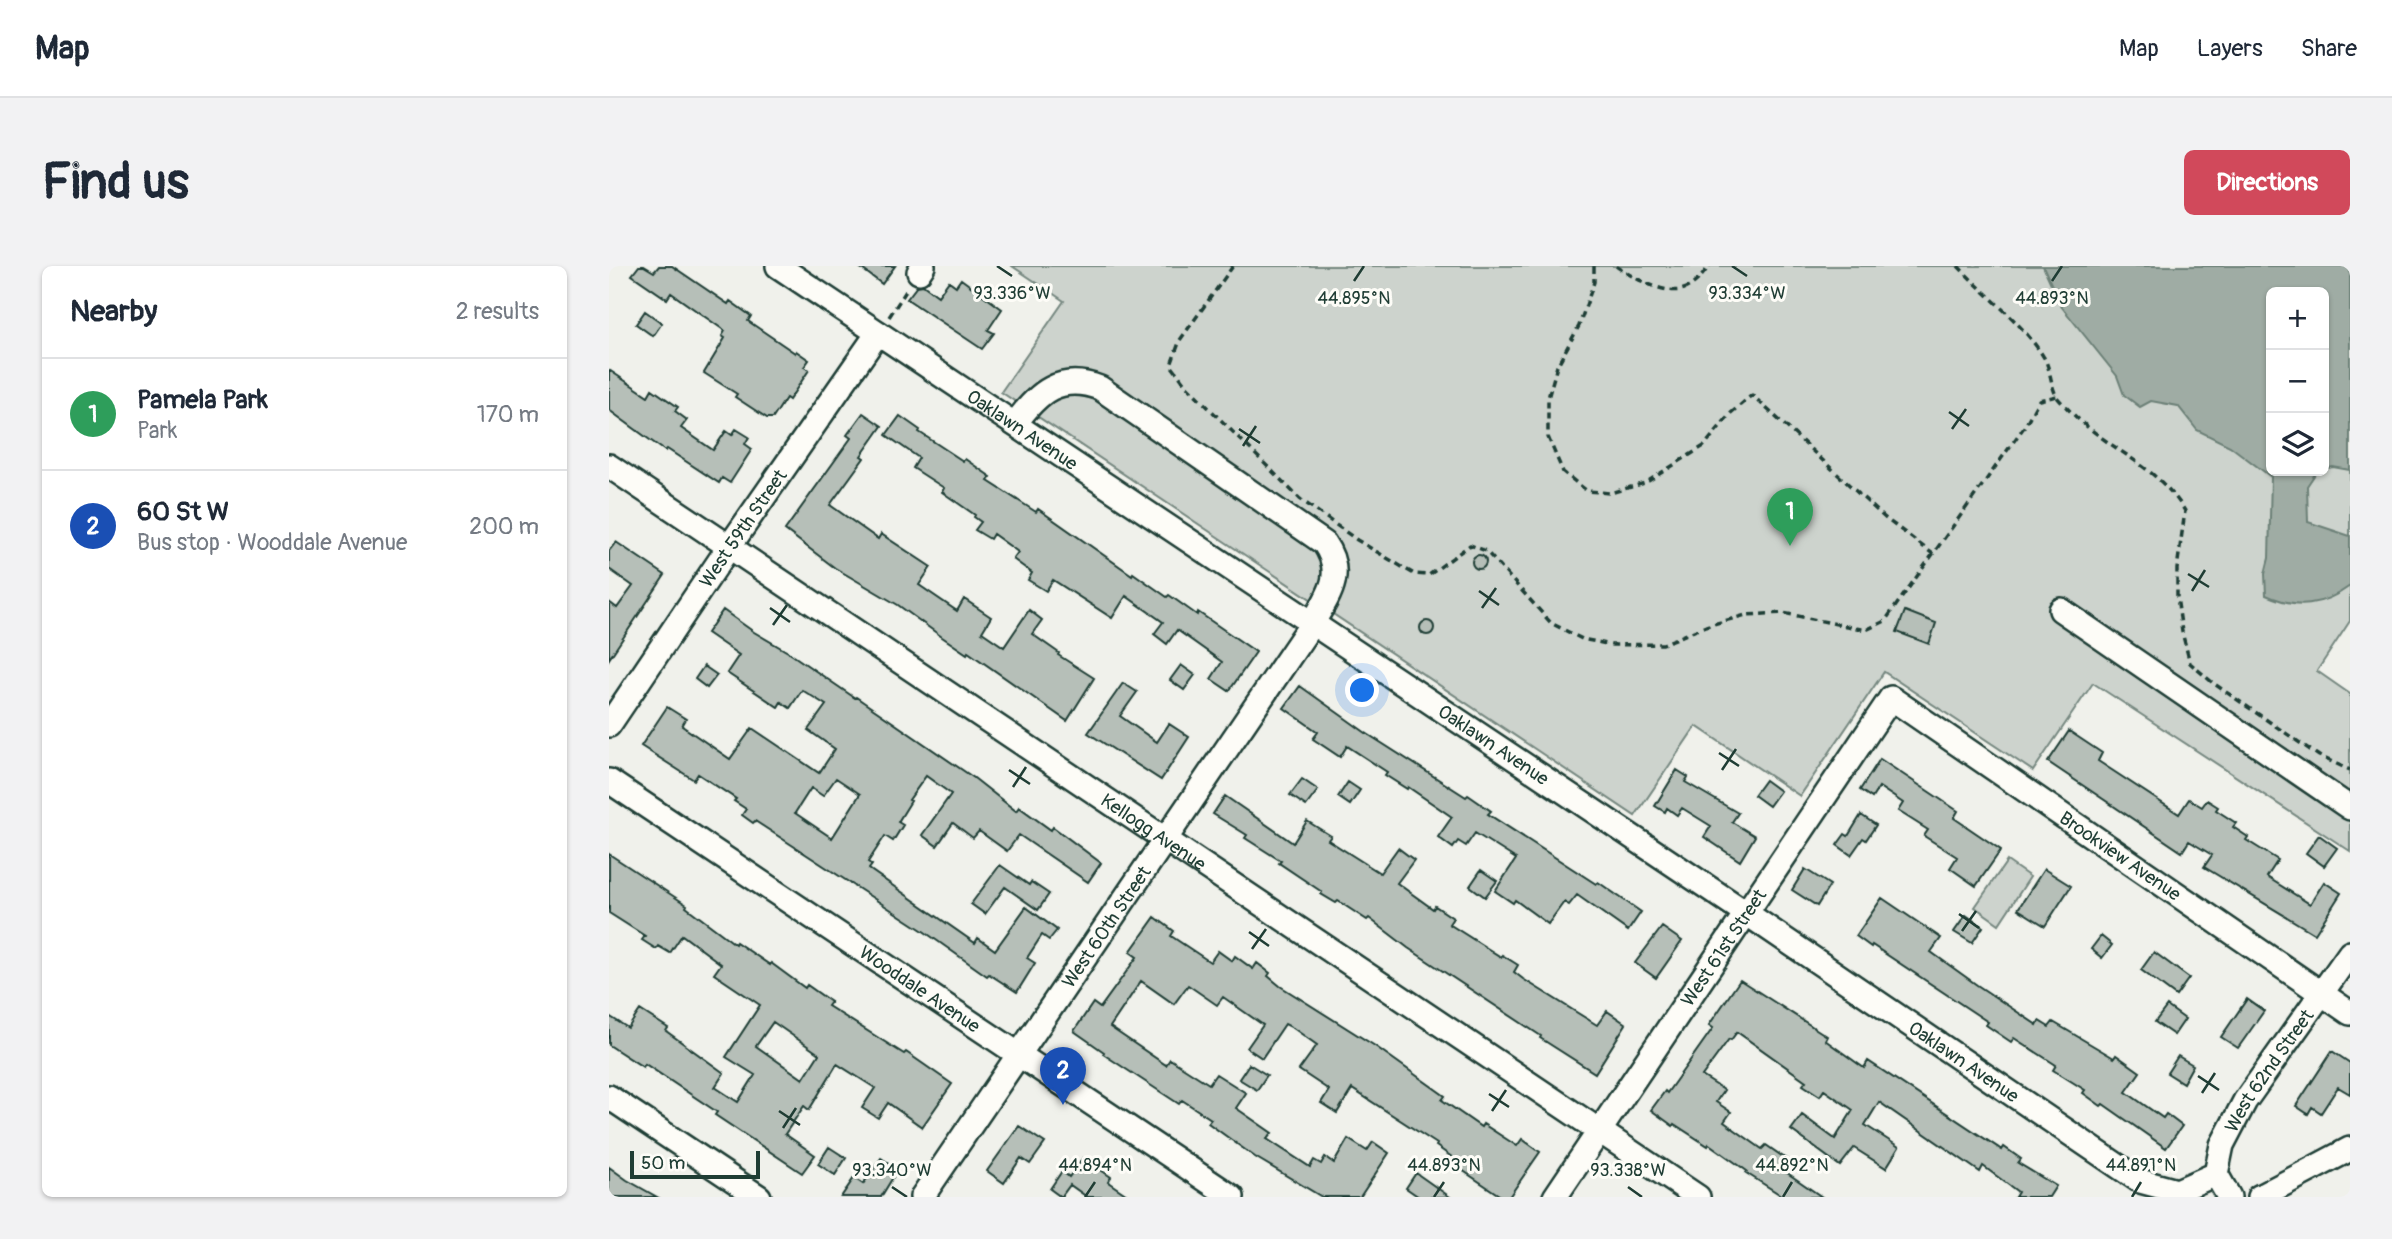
<!DOCTYPE html>
<html lang="en">
<head>
<meta charset="utf-8">
<style>
	body { margin:0; font-family:Pangolin,sans-serif; background:#f2f2f3; color:#1f2937 }
	.controls { position:absolute; right:21px; top:21px; display:grid; overflow:hidden; border-radius:10px; box-shadow:0 2px 5px #0004 }
	.controls button { width:63px; height:63px; display:grid; place-items:center; padding:0; border:0; border-bottom:2px solid #e0e1e3; background:#fff; color:#1f2937; font:35px sans-serif }
	.scale { position:absolute; left:21px; bottom:18px; width:130px; box-sizing:border-box; padding-left:7px; border:4px solid #1f3d34; border-top:0; font-size:19px; line-height:24px; white-space:nowrap; color:#1f3d34; -webkit-text-stroke:5px #fdfcf7; paint-order:stroke }
	.you { position:absolute; left:754px; top:425px; width:24px; height:24px; margin:-18px; border:5px solid #fff; border-radius:50%; background:#1a73e8; box-shadow:0 0 0 10px #1a73e833 }
	.badge { display:grid; place-items:center; width:46px; height:46px; border-radius:50%; background:#d1495b; color:#fff; font-size:23px; font-weight:700 }
	.pin { position:absolute; translate:-50% -58px; filter:drop-shadow(0 2px 4px #0008) }
	.pin::after { content:''; position:absolute; top:37px; width:24px; height:21px; background:inherit; clip-path:polygon(0 0,100% 0,50% 100%) }
	.list { margin:0; padding:0; list-style:none }
	h2 { display:flex; justify-content:space-between; align-items:center; height:91px; margin:0; padding:0 28px; font-size:30px }
	h2 small { font-size:23px; font-weight:400; color:#747a83 }
	.list li { display:grid; grid-template-columns:46px 1fr auto; gap:21px; align-items:center; box-sizing:border-box; height:112px; padding:0 28px; border-top:2px solid #e0e1e3 }
	.list b { display:block; font-size:26px; white-space:nowrap }
	.list p { margin:0; font-size:23px; white-space:nowrap; color:#747a83 }
	.list em { font-size:23px; font-style:normal; color:#747a83 }
	.icon { flex:none; width:38px; height:38px; fill:none; stroke:currentColor; stroke-width:2; stroke-linecap:round; stroke-linejoin:round }
	.map { position:relative; flex:none; width:1741px; height:931px; overflow:hidden; border-radius:10px }
	header { display:flex; align-items:center; gap:42px; box-sizing:border-box; height:98px; padding:0 35px; background:#fff; border-bottom:2px solid #e0e1e3 }
	header strong { font-size:33px }
	nav { display:flex; gap:38px; margin-inline-start:auto; font-size:24px }
	.intro { display:flex; align-items:center; justify-content:space-between; box-sizing:border-box; height:168px; padding:0 42px }
	h1 { margin:0; font-size:49px }
	.button { padding:18px 32px; border-radius:10px; background:#d1495b; color:#fff; font-size:24px; font-weight:700 }
	main { display:flex; gap:42px; padding:0 42px }
	aside { flex:1; background:#fff; border-radius:10px; box-shadow:0 2px 5px #0004 }
	.map>svg:first-child { display:block }
	.green { fill:#cdd3cd; stroke:#768880; stroke-width:2; fill-rule:evenodd }
	.water { fill:#9faca4; stroke:#6c8077; stroke-width:2 }
	.building { fill:#b6bfb8; stroke:#1f3d34; stroke-width:2; fill-rule:evenodd }
	.lines { fill:none; stroke-linecap:round; stroke-linejoin:round }
	.minor-casing { stroke:#1f3d34; stroke-width:28 }
	.path { stroke:#1f3d34; stroke-width:3.5; stroke-dasharray:7 5; stroke-linecap:butt }
	.minor { stroke:#fdfcf7; stroke-width:23 }
	.ticks { fill:none; stroke:#1f3d34; stroke-width:2.5 }
	.labels { text-anchor:middle; stroke-width:6; stroke-linejoin:round; paint-order:stroke }
	.street-label { font-size:19px; fill:#1f3d34; stroke:#fdfcf7 }
	.ticks-label { font-size:18px; text-anchor:middle; fill:#1f3d34; stroke:#fdfcf7; stroke-width:6; stroke-linejoin:round; paint-order:stroke }
</style>
</head>
<body>
<header>
<strong>Map</strong>
<nav><a>Map</a><a>Layers</a><a>Share</a></nav>
</header>
<div class="intro"><h1>Find us</h1><a class="button">Directions</a></div>
<main>
<aside>
<h2>Nearby<small>2 results</small></h2>
<ul class="list">
<li><span class="badge" style="background:#2e9e5b">1</span><div><b>Pamela Park</b><p>Park</p></div><em>170 m</em></li>
<li><span class="badge" style="background:#1a4fb4">2</span><div><b>60 St W</b><p>Bus stop · Wooddale Avenue</p></div><em>200 m</em></li>
</ul>
</aside>
<div class="map">
<svg width="1741" height="931" viewBox="0 0 1741 931">
	<rect width="100%" height="100%" fill="#f0f1eb"/>
	<filter id="ink" filterUnits="userSpaceOnUse"><feTurbulence type="fractalNoise" baseFrequency=".0143" numOctaves="2"/><feDisplacementMap in="SourceGraphic" scale="14" xChannelSelector="R" yChannelSelector="G"/><feConvolveMatrix kernelMatrix="1 2 1 2 8 2 1 2 1" color-interpolation-filters="sRGB"/></filter>
	<g filter="url(#ink)">
		<path class="green" d="M 403,0 L 1741,0 L 1741,355 L 1708,405 L 1741,428 L 1741,585 L 1484,417 L 1424,505 L 1275,406 L 1191,530 L 1087,460 L 1026,550 L 392,126 L 455,35 ZM 1662,26 L 1715,26 L 1715,205 L 1662,205 Z
			M 1398,595 L 1421,611 L 1390,658 L 1366,641 Z"/>
		<path class="water" d="M 1434,0 L 1741,0 L 1741,204 L 1724,201 L 1715,203 L 1715,26 L 1662,26 L 1662,205 L 1708,205 L 1698,220 L 1699,256 L 1741,270 L 1741,320 C 1714,340 1688,343 1657,329 L 1656,308 L 1660,292 L 1662,211 L 1621,180 L 1588,164 L 1569,140 L 1542,135 L 1531,141 L 1515,129 L 1508,110 L 1452,40 Z"/>
		<path class="building" d="M 30,0 L 35,0 L 45,6 L 50,0 L 63,0 L 119,38 L 121,35 L 142,50 L 139,55 L 186,87 L 187,85 L 200,94 L 195,101 L 200,104 L 180,134 L 177,132 L 164,152 L 158,152 L 126,131 L 128,128 L 95,107 L 116,72 L 113,70 L 116,65 L 62,27 L 58,33 L 23,9 Z
			M 249,0 L 286,0 L 273,18 Z
			M 352,13 L 393,43 L 379,64 L 385,67 L 373,83 L 298,33 L 308,20 L 314,19 L 329,30 L 340,15 L 347,20 Z
			M 36,45 L 53,57 L 44,70 L 27,58 Z
			M 0,104 L 39,130 L 43,123 L 69,141 L 66,145 L 78,154 L 72,162 L 104,184 L 117,165 L 123,169 L 127,163 L 140,171 L 136,178 L 143,183 L 121,217 L 113,212 L 110,217 L 58,183 L 56,185 L 0,144 Z
			M 254,147 L 273,160 L 252,190 L 255,192 L 221,239 L 269,273 L 272,268 L 322,301 L 310,319 L 348,345 L 355,333 L 382,351 L 373,366 L 395,381 L 420,344 L 433,354 L 423,368 L 450,387 L 449,389 L 485,412 L 458,455 L 359,386 L 358,388 L 333,371 L 289,339 L 226,302 L 176,264 L 242,172 L 238,169 Z
			M 291,150 L 311,164 L 310,166 L 354,195 L 356,193 L 382,211 L 379,215 L 427,246 L 429,243 L 523,309 L 524,307 L 558,331 L 560,329 L 588,349 L 589,346 L 647,386 L 620,425 L 602,413 L 613,396 L 568,364 L 558,378 L 545,368 L 554,356 L 517,330 L 503,352 L 444,314 L 437,325 L 419,314 L 423,307 L 404,293 L 409,286 L 384,268 L 381,273 L 366,264 L 372,256 L 365,251 L 366,249 L 333,226 L 335,222 L 304,202 L 310,192 L 277,169 Z
			M 7,276 L 56,309 L 0,393 L 0,336 L 8,342 L 24,320 L 0,303 L 0,285 Z
			M863 296a7 7 0 1 1 14 0a7 7 0 1 1-14 0Z
			M 114,344 L 145,366 L 179,386 L 246,432 L 247,431 L 365,512 L 407,545 L 410,541 L 442,564 L 444,561 L 492,597 L 479,616 L 410,569 L 398,585 L 370,565 L 364,572 L 344,557 L 328,580 L 313,569 L 342,528 L 317,510 L 300,534 L 302,535 L 289,556 L 294,559 L 284,575 L 276,570 L 259,596 L 263,599 L 260,603 L 366,677 L 369,672 L 386,684 L 417,641 L 448,664 L 440,674 L 433,669 L 418,692 L 426,697 L 408,726 L 380,708 L 378,710 L 313,664 L 146,555 L 144,557 L 133,549 L 137,543 L 125,535 L 127,533 L 89,508 L 85,514 L 32,480 L 58,441 L 77,453 L 73,460 L 121,493 L 143,462 L 210,507 L 226,483 L 199,464 L 217,439 L 193,424 L 181,442 L 172,436 L 169,441 L 118,407 L 130,389 L 98,367 ZM 227,512 L 251,528 L 223,572 L 186,547 L 202,522 L 214,530 Z
			M 1296,345 L 1327,357 L 1320,378 L 1288,366 Z
			M811 362a7 7 0 1 1 14 0a7 7 0 1 1-14 0Z
			M 572,399 L 586,409 L 575,424 L 561,414 Z
			M 95,400 L 108,409 L 98,422 L 86,413 Z
			M 514,417 L 528,426 L 511,450 L 548,476 L 560,458 L 580,471 L 552,514 L 479,467 Z
			M 691,420 L 757,467 L 857,531 L 859,529 L 882,545 L 879,548 L 987,618 L 989,616 L 1032,646 L 1019,665 L 968,629 L 960,639 L 955,636 L 939,658 L 906,634 L 904,637 L 886,625 L 907,593 L 866,567 L 857,580 L 849,575 L 844,582 L 829,571 L 843,551 L 799,521 L 798,523 L 776,509 L 778,506 L 738,480 L 731,491 L 704,473 L 709,466 L 675,442 Z
			M 1460,465 L 1493,487 L 1489,495 L 1570,548 L 1580,533 L 1593,541 L 1598,534 L 1609,541 L 1607,544 L 1627,557 L 1624,561 L 1639,571 L 1637,574 L 1669,594 L 1658,611 L 1701,638 L 1715,616 L 1732,627 L 1706,668 L 1595,601 L 1603,589 L 1580,575 L 1573,586 L 1439,496 Z
			M 1271,493 L 1349,545 L 1345,552 L 1392,584 L 1367,620 L 1341,602 L 1348,591 L 1315,570 L 1319,564 L 1289,545 L 1294,537 L 1270,521 L 1263,532 L 1251,524 Z
			M 1068,504 L 1079,511 L 1076,516 L 1129,547 L 1123,556 L 1146,570 L 1131,595 L 1095,571 L 1102,560 L 1073,542 L 1068,549 L 1058,542 L 1056,546 L 1046,540 Z
			M 693,513 L 709,524 L 697,540 L 681,529 Z
			M 1156,514 L 1171,525 L 1160,540 L 1145,529 Z
			M 739,516 L 751,524 L 741,539 L 729,531 Z
			M 616,530 L 684,577 L 698,555 L 722,570 L 719,574 L 771,607 L 789,582 L 805,594 L 788,617 L 824,643 L 826,640 L 844,652 L 840,658 L 892,691 L 893,689 L 909,699 L 905,706 L 914,713 L 988,759 L 998,745 L 1017,758 L 986,807 L 931,772 L 932,770 L 799,682 L 760,652 L 758,654 L 729,635 L 727,637 L 712,628 L 713,626 L 670,597 L 672,595 L 636,572 L 638,569 L 604,548 Z
			M 1252,549 L 1267,559 L 1257,574 L 1254,572 L 1242,589 L 1228,579 L 1236,568 L 1239,570 Z
			M 1710,569 L 1728,582 L 1715,600 L 1697,587 Z
			M 0,588 L 78,639 L 77,641 L 126,678 L 127,676 L 161,699 L 162,697 L 196,722 L 198,719 L 222,736 L 219,740 L 295,788 L 297,786 L 343,818 L 313,861 L 279,837 L 269,852 L 253,842 L 266,822 L 228,798 L 200,844 L 195,840 L 176,868 L 206,889 L 193,907 L 106,849 L 108,846 L 36,798 L 34,801 L 0,779 L 0,750 L 19,762 L 31,744 L 59,762 L 57,765 L 115,807 L 106,821 L 129,836 L 146,809 L 117,791 L 151,739 L 105,708 L 112,698 L 73,669 L 61,687 L 49,680 L 47,683 L 33,674 L 36,670 L 0,647 ZM 164,756 L 210,788 L 194,813 L 147,780 Z
			M 391,599 L 420,619 L 422,616 L 440,628 L 429,644 L 396,621 L 376,648 L 362,638 Z
			M 1196,603 L 1221,619 L 1208,640 L 1183,624 Z
			M 1435,603 L 1462,620 L 1436,660 L 1409,643 Z
			M 872,604 L 888,615 L 876,631 L 861,620 Z
			M 1273,632 L 1332,672 L 1322,686 L 1368,719 L 1428,759 L 1430,755 L 1440,761 L 1444,756 L 1505,792 L 1507,789 L 1531,806 L 1517,826 L 1554,852 L 1557,848 L 1573,860 L 1557,882 L 1494,838 L 1492,840 L 1474,827 L 1476,824 L 1444,804 L 1447,799 L 1405,772 L 1402,776 L 1377,759 L 1379,756 L 1263,679 L 1262,681 L 1247,670 Z
			M 1357,649 L 1374,661 L 1363,677 L 1345,666 Z
			M 546,651 L 565,665 L 562,670 L 601,696 L 609,685 L 623,695 L 626,690 L 644,703 L 648,697 L 661,707 L 659,710 L 671,720 L 766,780 L 836,830 L 833,834 L 872,861 L 874,858 L 908,880 L 913,873 L 931,886 L 900,931 L 893,931 L 847,900 L 850,896 L 827,880 L 828,878 L 743,823 L 728,847 L 712,837 L 720,824 L 690,804 L 708,779 L 684,762 L 676,758 L 653,792 L 638,782 L 654,759 L 614,731 L 608,739 L 579,719 L 565,738 L 532,715 L 501,761 L 557,799 L 561,793 L 600,818 L 607,808 L 637,827 L 627,842 L 663,867 L 658,873 L 701,901 L 705,894 L 712,898 L 716,891 L 725,897 L 739,873 L 758,885 L 764,876 L 780,887 L 751,931 L 713,931 L 646,891 L 599,857 L 602,853 L 573,834 L 570,838 L 494,788 L 495,786 L 465,765 L 484,737 L 491,742 L 528,691 L 521,686 Z
			M 1053,661 L 1073,675 L 1047,712 L 1026,697 Z
			M 1492,670 L 1503,679 L 1493,692 L 1482,683 Z
			M 1545,686 L 1580,712 L 1567,730 L 1532,704 Z
			M 1131,714 L 1218,770 L 1216,774 L 1255,802 L 1259,795 L 1393,884 L 1395,881 L 1412,893 L 1409,897 L 1447,920 L 1440,931 L 1406,931 L 1409,926 L 1374,900 L 1371,906 L 1270,836 L 1256,859 L 1290,881 L 1277,902 L 1245,882 L 1231,900 L 1182,864 L 1193,849 L 1226,873 L 1244,844 L 1215,824 L 1211,830 L 1194,819 L 1197,815 L 1128,766 L 1122,774 L 1120,773 L 1093,810 L 1115,824 L 1107,836 L 1122,846 L 1115,856 L 1153,883 L 1157,879 L 1180,895 L 1174,904 L 1213,931 L 1175,931 L 1137,907 L 1138,905 L 1100,878 L 1099,880 L 1065,858 L 1064,860 L 1042,844 L 1056,825 L 1058,827 L 1104,762 L 1100,759 Z
			M 1638,733 L 1655,745 L 1629,782 L 1612,771 Z
			M 1558,740 L 1576,753 L 1565,769 L 1546,756 Z
			M 1723,785 L 1741,797 L 1741,828 L 1729,821 L 1712,847 L 1703,841 L 1699,848 L 1687,840 Z
			M 1569,790 L 1584,799 L 1574,817 L 1558,807 Z
			M 640,798 L 658,809 L 648,824 L 630,813 Z
			M 410,860 L 436,877 L 421,898 L 412,892 L 395,917 L 378,905 Z
			M 220,881 L 237,892 L 226,909 L 209,898 Z
			M 272,892 L 289,903 L 272,931 L 232,931 L 245,912 L 254,918 Z
			M 474,892 L 502,911 L 499,916 L 521,931 L 478,931 L 461,919 L 452,931 L 441,923 L 453,905 L 460,911 Z
			M 0,901 L 18,914 L 48,931 L 0,931 Z
			M 807,907 L 841,931 L 810,931 L 797,922 Z"/>
		<g class="lines">
			<defs>
				<g id="minor">
					<path id="s1" d="M 169,0 L 1137,647 L 1531,915 L 1568,925 L 1607,908"/>
					<path d="M 310,6 L 314,0"/>
					<path id="s2" d="M 0,200 L 1089,931"/>
					<path d="M 1452,344 L 1741,542"/>
					<path id="s3" d="M 0,459 L 120,281 L 269,67"/>
					<path id="s4" d="M 0,515 L 623,931"/>
					<path d="M 0,831 L 150,931"/>
					<path id="s5" d="M 313,931 L 704,356 C 721,328 736,307 715,277 L 491,122 C 451,107 429,126 406,158"/>
					<path id="s6" d="M 946,931 L 1282,432 L 1741,747"/>
					<path id="s7" d="M 1620,931 L 1607,908 L 1613,879 L 1636,835 L 1741,687"/>
					<path d="M 1650,931 L 1741,883"/>
				</g>
			</defs>
			<use href="#minor" class="minor-casing"/>
			<path class="path" d="M 624,0 L 571,74 L 562,99 L 577,119 L 691,233 L 748,274 L 805,308 L 820,309 L 861,279 L 877,285 L 942,357 L 973,373 L 1003,379 L 1054,378 L 1097,360 L 1137,349 L 1174,347 L 1257,364 L 1276,355 L 1415,161 L 1430,134 L 1448,130
				M 985,0 L 985,16 L 970,60 L 948,100 L 939,132 L 939,171 L 954,206 L 978,225 L 1001,227 L 1036,217 L 1095,180 L 1122,147 L 1143,129 L 1276,252 L 1324,288
				M 1007,0 C 1023,11 1056,30 1075,23 C 1086,19 1094,9 1100,0
				M 1349,0 C 1377,30 1412,55 1434,90 C 1442,102 1441,119 1448,131 C 1452,136 1458,142 1463,147 C 1500,184 1548,199 1576,245 L 1568,303 L 1568,331 L 1573,366 L 1581,397 L 1604,417 L 1710,490 L 1741,504
				M 280,51 L 299,22"/>
			<use href="#minor" class="minor"/>
		</g>
	</g>
	<path class="ticks" d="M 388,0 L 403,10M 1123,0 L 1138,10M 745,15 L 755,0M 1443,15 L 1453,0M 1340,146 L 1360,160M 630,163 L 651,177M 1343,163 L 1357,143M 634,180 L 647,160M 1579,308 L 1600,321M 870,325 L 890,339M 1583,325 L 1596,304M 161,342 L 181,356M 873,342 L 887,322M 164,359 L 178,339M 1110,487 L 1130,500M 400,504 L 421,518M 1113,504 L 1127,483M 404,521 L 417,501M 1350,648 L 1370,662M 1353,665 L 1367,645M 640,666 L 660,680M 643,683 L 657,663M 1589,810 L 1610,824M 1593,827 L 1606,807M 880,828 L 900,841M 170,845 L 191,859M 883,845 L 897,824M 174,862 L 187,842M 283,921 L 298,931M 1019,921 L 1033,931M 476,931 L 486,916M 825,931 L 835,916M 1174,931 L 1183,916M 1523,931 L 1532,916"/>
	<g class="labels">
		<g class="street-label">
			<text dy="7" stroke="none"><textPath href="#s1" startOffset="294">Oaklawn Avenue</textPath></text>
			<text dy="7" stroke="none"><textPath href="#s3" startOffset="238">West 59th Street</textPath></text>
			<text dy="7" stroke="none"><textPath href="#s1" startOffset="861">Oaklawn Avenue</textPath></text>
			<text dy="7" stroke="none"><textPath href="#s2" startOffset="656">Kellogg Avenue</textPath></text>
			<text dy="7" stroke="none"><textPath href="#s6" startOffset="880">Brookview Avenue</textPath></text>
			<text dy="7" stroke="none"><textPath href="#s5" startOffset="327">West 60th Street</textPath></text>
			<text dy="7" stroke="none"><textPath href="#s6" startOffset="301">West 61st Street</textPath></text>
			<text dy="7" stroke="none"><textPath href="#s4" startOffset="374">Wooddale Avenue</textPath></text>
			<text dy="7" stroke="none"><textPath href="#s1" startOffset="1428">Oaklawn Avenue</textPath></text>
			<text dy="7" stroke="none"><textPath href="#s7" startOffset="144">West 62nd Street</textPath></text>
		</g>
	</g>
	<g class="ticks-label">
		<text x="403" y="33">93.336°W</text>
		<text x="1138" y="33">93.334°W</text>
		<text x="745" y="38">44.895°N</text>
		<text x="1443" y="38">44.893°N</text>
		<text x="486" y="905">44.894°N</text>
		<text x="835" y="905">44.893°N</text>
		<text x="1183" y="905">44.892°N</text>
		<text x="1532" y="905">44.891°N</text>
		<text x="283" y="910">93.340°W</text>
		<text x="1019" y="910">93.338°W</text>
	</g>
</svg>
<div class="controls">
<button>+</button>
<button>−</button>
<button><svg class="icon" aria-label="layers" viewBox="0 0 24 24"><path d="M12 4l9 5-9 5-9-5zM3 14l9 5 9-5"/></svg></button>
</div>
<div class="scale">50 m</div>
<div class="you"></div>
<div class="pin badge" style="left:1181px;top:280px;background:#2e9e5b">1</div>
<div class="pin badge" style="left:454px;top:839px;background:#1a4fb4">2</div>
</div>
</main>
</body>
</html>
